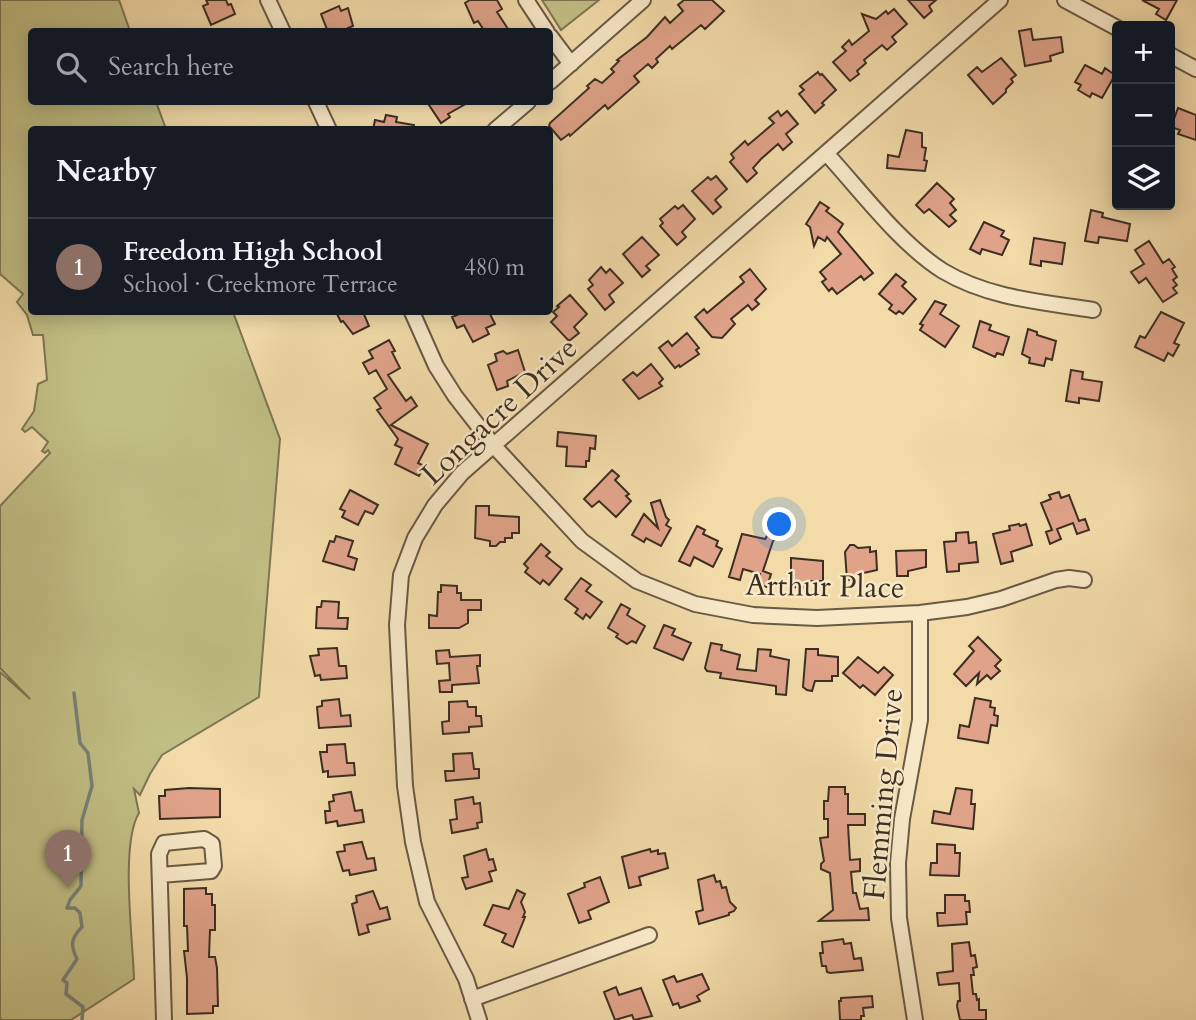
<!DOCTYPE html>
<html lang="en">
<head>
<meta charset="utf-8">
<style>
	body { margin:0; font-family:Cardo,serif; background:#20242c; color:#f1f3f6 }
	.controls { position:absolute; right:21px; top:21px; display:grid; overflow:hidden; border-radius:7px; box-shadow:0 4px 18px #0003 }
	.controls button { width:63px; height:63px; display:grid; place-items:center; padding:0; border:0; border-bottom:2px solid #363941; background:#171b24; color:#f1f3f6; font:35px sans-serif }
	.you { position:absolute; left:780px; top:525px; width:24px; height:24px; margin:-18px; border:5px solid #fff; border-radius:50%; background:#1a73e8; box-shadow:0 0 0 10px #1a73e833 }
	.badge { display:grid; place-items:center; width:46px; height:46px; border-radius:50%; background:#b45309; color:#fff; font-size:23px; font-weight:700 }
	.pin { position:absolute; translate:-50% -58px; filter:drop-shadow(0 2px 4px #0008) }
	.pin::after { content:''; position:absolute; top:37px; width:24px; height:21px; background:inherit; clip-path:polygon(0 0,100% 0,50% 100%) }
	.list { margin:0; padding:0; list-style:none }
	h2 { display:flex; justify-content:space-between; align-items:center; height:91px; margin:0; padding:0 28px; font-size:30px }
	h2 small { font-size:23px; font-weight:400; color:#9ea1a6 }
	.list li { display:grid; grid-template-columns:46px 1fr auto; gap:21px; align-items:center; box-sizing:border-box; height:98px; padding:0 28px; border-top:2px solid #363941 }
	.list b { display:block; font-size:26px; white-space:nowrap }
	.list p { margin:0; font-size:23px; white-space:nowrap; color:#9ea1a6 }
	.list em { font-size:23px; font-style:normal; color:#9ea1a6 }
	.icon { flex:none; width:38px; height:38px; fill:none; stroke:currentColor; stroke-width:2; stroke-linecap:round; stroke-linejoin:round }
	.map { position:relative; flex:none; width:1196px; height:1020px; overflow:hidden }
	.search { position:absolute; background:#171b24; box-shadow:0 4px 18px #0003; left:28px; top:28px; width:525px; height:77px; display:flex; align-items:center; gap:18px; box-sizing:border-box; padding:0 24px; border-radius:7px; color:#9ea1a6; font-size:26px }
	.panel { position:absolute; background:#171b24; box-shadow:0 4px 18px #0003; left:28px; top:126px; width:525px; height:189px; border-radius:7px }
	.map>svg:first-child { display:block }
	.green { fill:#c1be84; stroke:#7f7653; stroke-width:2 }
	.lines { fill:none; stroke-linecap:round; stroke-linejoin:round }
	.stream { stroke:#788179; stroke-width:3.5 }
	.building { fill:#e0a38a; stroke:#3d2e22; stroke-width:2 }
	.minor-casing { stroke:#6a5944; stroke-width:18 }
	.minor { stroke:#f7e8c7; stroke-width:14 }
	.labels { text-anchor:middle; stroke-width:5; stroke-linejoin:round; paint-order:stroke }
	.street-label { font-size:30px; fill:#3d2e22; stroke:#f7e8c7 }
</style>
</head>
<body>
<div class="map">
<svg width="1196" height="1020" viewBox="0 0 1196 1020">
	<rect width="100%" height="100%" fill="#f2dba9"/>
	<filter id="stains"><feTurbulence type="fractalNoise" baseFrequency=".00286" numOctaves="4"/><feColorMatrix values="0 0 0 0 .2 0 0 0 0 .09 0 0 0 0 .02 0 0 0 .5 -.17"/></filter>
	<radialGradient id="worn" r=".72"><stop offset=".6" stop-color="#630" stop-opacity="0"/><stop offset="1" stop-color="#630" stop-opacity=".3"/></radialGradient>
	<path class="green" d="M 0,0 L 119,0 L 130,31 L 32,32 L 32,102 L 156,102 L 166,129 L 32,130 L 32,312 L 233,312 L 280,439 L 259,697 L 162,755 L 150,774 L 140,795 L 134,789 L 139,813 C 120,844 133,940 134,979 L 71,1020 L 1,1020 L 0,1018 L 0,672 L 30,699 L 0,668 L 0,506 L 50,453 L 48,450 L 45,453 L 42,451 L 48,442 L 32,427 L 25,432 L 22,429 L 34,411 L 38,384 L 47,380 L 43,335 L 33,335 L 27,315 L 17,302 L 23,294 L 0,274 Z
		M 542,0 L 599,0 L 561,30 Z"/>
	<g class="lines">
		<path class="stream" d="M 74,693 L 80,743 L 88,753 L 92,786 L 82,820 L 81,886 L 70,900 L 67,908 L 75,908 L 80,913 L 82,927 C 71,938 70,945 77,959 L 63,980 L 67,983 L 66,994 L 83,1007 L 82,1020"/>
	</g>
	<path class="building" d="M 206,0 L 226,0 L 228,5 L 231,4 L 235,14 L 211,25 L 203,6 L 208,4 Z
		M 470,0 L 497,0 L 502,9 L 497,12 L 510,32 L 485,32 L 478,21 L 474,23 L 465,3 Z
		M 684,0 L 712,0 L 724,11 L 705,29 L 701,25 L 672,49 L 670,46 L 656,59 L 658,62 L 652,68 L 648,64 L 634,76 L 639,82 L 608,109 L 605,105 L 570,136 L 569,134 L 561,140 L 549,126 L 550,123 L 589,88 L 587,86 L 595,79 L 602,83 L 614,72 L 611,69 L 619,61 L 617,60 L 647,37 L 665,17 L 670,23 L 683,11 L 678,5 Z
		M 908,0 L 936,0 L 929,6 L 932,11 L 924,18 Z
		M 1142,0 L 1177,0 L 1166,20 L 1156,14 L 1159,9 Z
		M 339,6 L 341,11 L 348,8 L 353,26 L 348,28 L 350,32 L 328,32 L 321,14 Z
		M 894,9 L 907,24 L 892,37 L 896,42 L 887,50 L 882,45 L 864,60 L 866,63 L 857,71 L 859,74 L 850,81 L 833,62 L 846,51 L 842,47 L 849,40 L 852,45 L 869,31 L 862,14 L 876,19 L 886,11 L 888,14 Z
		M 1031,29 L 1033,40 L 1061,37 L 1063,52 L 1050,56 L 1051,61 L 1025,66 L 1019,31 Z
		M 1001,58 L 1016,75 L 1011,79 L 1013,82 L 1006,89 L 1006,92 L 993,104 L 968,75 L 977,67 L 982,72 Z
		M 1085,65 L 1102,74 L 1105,68 L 1115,75 L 1102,98 L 1092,93 L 1090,97 L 1078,90 L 1081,85 L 1075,82 Z
		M 818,72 L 820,75 L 822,74 L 836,90 L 822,103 L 824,105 L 815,113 L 799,94 L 804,90 L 800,86 Z
		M 427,102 L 469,102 L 448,114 L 450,117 L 441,123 Z
		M 1178,108 L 1196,115 L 1196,140 L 1178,134 L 1180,130 L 1171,127 Z
		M 778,111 L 781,116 L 787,111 L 798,124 L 786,134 L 792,142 L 783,150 L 778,144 L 761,159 L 753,168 L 757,173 L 747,182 L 730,162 L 734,158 L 731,154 L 745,141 L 748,145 L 774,123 L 769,118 Z
		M 386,115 L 397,117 L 396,122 L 414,125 L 413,130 L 373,130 L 375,120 L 384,122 Z
		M 906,130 L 922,133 L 922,147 L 926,148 L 924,160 L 927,161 L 925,171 L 887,168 L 888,155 L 899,157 Z
		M 716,176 L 727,189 L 715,200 L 721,207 L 713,214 L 692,191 L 708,177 L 711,180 Z
		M 937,183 L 954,199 L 950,203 L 956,210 L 950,215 L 956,221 L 949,227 L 929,209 L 924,213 L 916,205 Z
		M 820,202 L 829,208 L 826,211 L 843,224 L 838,232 L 873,273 L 864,280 L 861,276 L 837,294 L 832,288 L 829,291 L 822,282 L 826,279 L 820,272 L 841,254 L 827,237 L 825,241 L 818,237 L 814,246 L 810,227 L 806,224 Z
		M 683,205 L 695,219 L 682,232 L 686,237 L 677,245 L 660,226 L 663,223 L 660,219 L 675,206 L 678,209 Z
		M 1091,210 L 1103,213 L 1102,217 L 1130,224 L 1127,241 L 1099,237 L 1098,243 L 1085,241 Z
		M 984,222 L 1004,231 L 1001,236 L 1009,240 L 1002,255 L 982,249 L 980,254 L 970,249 Z
		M 642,237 L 659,255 L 646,266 L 650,270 L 642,277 L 623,254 Z
		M 1034,238 L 1065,243 L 1062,264 L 1041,261 L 1041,266 L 1030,264 Z
		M 1149,241 L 1163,263 L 1169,259 L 1175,267 L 1172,269 L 1177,277 L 1173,280 L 1177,285 L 1173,288 L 1177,293 L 1163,302 L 1146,278 L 1139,283 L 1131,272 L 1144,264 L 1135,250 Z
		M 601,267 L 606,273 L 610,269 L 623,283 L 609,295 L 614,302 L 605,310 L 588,289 L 593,285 L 589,280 Z
		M 750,269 L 766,289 L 755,300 L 759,304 L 752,310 L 748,305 L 731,319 L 735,324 L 722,338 L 712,337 L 695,317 L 704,309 L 707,313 L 744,282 L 740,277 Z
		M 896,274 L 906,282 L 902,286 L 916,299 L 903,314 L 899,311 L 896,314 L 889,309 L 892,305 L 879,294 Z
		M 570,295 L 587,314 L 574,327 L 579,333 L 569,341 L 551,322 L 557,316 L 553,312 L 559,307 L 557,306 Z
		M 935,301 L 946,305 L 940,314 L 959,326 L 945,347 L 920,330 L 923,325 L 920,324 Z
		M 336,312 L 363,312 L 369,326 L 353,334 L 343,321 L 341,322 Z
		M 464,312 L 489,312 L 495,324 L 486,328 L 489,334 L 473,342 L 464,325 L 457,328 L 452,317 Z
		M 1161,312 L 1184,323 L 1174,343 L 1179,345 L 1173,356 L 1168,353 L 1164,361 L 1135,347 L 1140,336 L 1145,338 Z
		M 980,321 L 991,325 L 989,330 L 1009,337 L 1003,355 L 997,353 L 995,357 L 973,347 Z
		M 1028,329 L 1037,332 L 1037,335 L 1056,341 L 1052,360 L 1046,358 L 1044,366 L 1029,363 L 1030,358 L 1022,354 Z
		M 687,333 L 699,348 L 696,350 L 699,354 L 680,367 L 679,365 L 675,368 L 659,348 L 668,341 L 672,346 Z
		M 389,340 L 395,351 L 392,352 L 400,368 L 388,375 L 406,401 L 411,397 L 417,406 L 391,425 L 428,444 L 418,463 L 424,466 L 419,476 L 395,464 L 402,448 L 395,445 L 398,439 L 377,410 L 381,408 L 374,398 L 387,389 L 376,370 L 369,374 L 363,363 L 373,358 L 369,351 Z
		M 518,350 L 525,372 L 507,381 L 508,386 L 497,390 L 488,365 L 497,361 L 495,354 L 503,351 L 507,354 Z
		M 651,364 L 663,379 L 659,383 L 662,386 L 639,399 L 623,380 L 633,372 L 637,376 Z
		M 1071,370 L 1083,372 L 1082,379 L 1102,382 L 1099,401 L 1079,398 L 1079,403 L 1066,401 Z
		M 558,432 L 596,436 L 595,449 L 590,448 L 589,461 L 586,461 L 586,467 L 566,466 L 567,447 L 557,446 Z
		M 612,470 L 619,476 L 615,480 L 629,494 L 626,496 L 631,501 L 616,517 L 599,501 L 592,507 L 584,499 Z
		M 350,490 L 378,505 L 373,514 L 365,511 L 358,525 L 342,517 L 345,511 L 340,509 Z
		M 1059,492 L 1061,498 L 1069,495 L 1079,521 L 1085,519 L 1089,530 L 1077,534 L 1073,523 L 1057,529 L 1061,539 L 1050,544 L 1046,532 L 1052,530 L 1041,503 L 1051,499 L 1049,495 Z
		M 660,500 L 666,517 L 669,520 L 666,525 L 671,528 L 661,546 L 646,538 L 644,542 L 632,535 L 644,514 L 658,528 L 651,503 Z
		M 476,506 L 489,506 L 489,515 L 519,517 L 519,533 L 512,533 L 512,538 L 505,538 L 505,542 L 500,542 L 496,546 L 490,546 L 490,541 L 475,538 Z
		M 775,523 L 778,524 L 775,534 L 778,537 L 773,541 L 763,571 L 771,574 L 767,587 L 757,584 L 760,574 L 743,569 L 740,580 L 729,577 L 742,534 L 765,539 Z
		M 1019,524 L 1020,526 L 1026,524 L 1032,545 L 1011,552 L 1013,561 L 1001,564 L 993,534 L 1010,530 L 1009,526 Z
		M 697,526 L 705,530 L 703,534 L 718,541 L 716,546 L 722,549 L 713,567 L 694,557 L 690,566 L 679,561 Z
		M 968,532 L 969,543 L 976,542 L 978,562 L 959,564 L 959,571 L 947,572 L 944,542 L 956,541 L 956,533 Z
		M 336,536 L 353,541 L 348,556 L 357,559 L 354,570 L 323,561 L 330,541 L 334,542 Z
		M 541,544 L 550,552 L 546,556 L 562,569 L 549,585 L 543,580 L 540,584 L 525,572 L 528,568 L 524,564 Z
		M 850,545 L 854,545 L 858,548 L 870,547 L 870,552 L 876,551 L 877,570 L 859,574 L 859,579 L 847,580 L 845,552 Z
		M 926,550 L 926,567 L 908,571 L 908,576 L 897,576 L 896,551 Z
		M 791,558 L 823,561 L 823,581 L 805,581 L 804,588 L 791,587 Z
		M 581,578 L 591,585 L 586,591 L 602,602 L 590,618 L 586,614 L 583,619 L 575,613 L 578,609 L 565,599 Z
		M 441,585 L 457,586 L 457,593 L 461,593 L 461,600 L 481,600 L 481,610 L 468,610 L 468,623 L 459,628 L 429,628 L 429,615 L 437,616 L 438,592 L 441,592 Z
		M 322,601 L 339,602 L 338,618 L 348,618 L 347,629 L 316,628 L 317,607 L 321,607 Z
		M 621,604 L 630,609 L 627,615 L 645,626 L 636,643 L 632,641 L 627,644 L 616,637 L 618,634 L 608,628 Z
		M 664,625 L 675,629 L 672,635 L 691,643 L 683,660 L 654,648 Z
		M 978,637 L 1001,660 L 995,666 L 1000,671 L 993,677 L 991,679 L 987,675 L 977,684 L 979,673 L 966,686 L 954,674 L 974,651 L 969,646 Z
		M 711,643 L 722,645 L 721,650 L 740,655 L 737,669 L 756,671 L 758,649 L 771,650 L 770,656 L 789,660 L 786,695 L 776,694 L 776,686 L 720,678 L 721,673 L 707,671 L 705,668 Z
		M 337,648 L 339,666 L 346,666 L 347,678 L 321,680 L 320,675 L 315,676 L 310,656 L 319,655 L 318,649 Z
		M 806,649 L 818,649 L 818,655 L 838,657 L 838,676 L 832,676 L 832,681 L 815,681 L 812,691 L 807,690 L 803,687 Z
		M 449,650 L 450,657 L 480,655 L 480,666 L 477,666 L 479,683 L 452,685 L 452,692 L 440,692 L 439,681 L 450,680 L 449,663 L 437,664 L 436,651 Z
		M 858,657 L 878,673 L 884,667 L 893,675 L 875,695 L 863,685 L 860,688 L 843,673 Z
		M 975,698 L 991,701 L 990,707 L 995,708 L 994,715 L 998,716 L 997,726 L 991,725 L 988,743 L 958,738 L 960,725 L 969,727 Z
		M 339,699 L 341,716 L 350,715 L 351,726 L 319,728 L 317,707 L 322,706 L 322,701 Z
		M 467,701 L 468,707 L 476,707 L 476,716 L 481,716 L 482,726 L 469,727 L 469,732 L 443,734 L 442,722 L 449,721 L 449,702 Z
		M 345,744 L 347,763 L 354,763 L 355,775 L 328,777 L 328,771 L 323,772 L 320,752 L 327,752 L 327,745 Z
		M 472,753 L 474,769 L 479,769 L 479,778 L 446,781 L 445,771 L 454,771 L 453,754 Z
		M 829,787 L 845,787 L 845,794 L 848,794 L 848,814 L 865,814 L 865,825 L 848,825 L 850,860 L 860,859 L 860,871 L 851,872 L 853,893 L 856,893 L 860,909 L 868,908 L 869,920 L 819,921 L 833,910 L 830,873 L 821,869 L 821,864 L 824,861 L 820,838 L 828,837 L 828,819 L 824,819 L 824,801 L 828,801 Z
		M 189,788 L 220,789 L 220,817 L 160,819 L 159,796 L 165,796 L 165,790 Z
		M 956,788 L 972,790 L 971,804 L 975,804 L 973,829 L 932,823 L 934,811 L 950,814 Z
		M 351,792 L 355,811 L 362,810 L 364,822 L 338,826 L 337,821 L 326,823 L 325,811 L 330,811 L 329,802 L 334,801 L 333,795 Z
		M 473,797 L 474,804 L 480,803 L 482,822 L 477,823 L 478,828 L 452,833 L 450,820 L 457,819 L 455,800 Z
		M 362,842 L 367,859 L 374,858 L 376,870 L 350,875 L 349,870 L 343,871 L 337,852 L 345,851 L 344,845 Z
		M 937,844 L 955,845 L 955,853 L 960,853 L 959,876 L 930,875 L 931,863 L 937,863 Z
		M 486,849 L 489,860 L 493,859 L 496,870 L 489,872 L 492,881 L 466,889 L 462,878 L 468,877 L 464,856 Z
		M 650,849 L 651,852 L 658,850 L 658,854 L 665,853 L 668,868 L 639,877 L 641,885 L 629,888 L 622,857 Z
		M 714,875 L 716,882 L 720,881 L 722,888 L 726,887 L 730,902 L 736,908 L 734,911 L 729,913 L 729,915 L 699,924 L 696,912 L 703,910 L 698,880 Z
		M 600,877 L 609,902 L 588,911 L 591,919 L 579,923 L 568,894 L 585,887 L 584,883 Z
		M 206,888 L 206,894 L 212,894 L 212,905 L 215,905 L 215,930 L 210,930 L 209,957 L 215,957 L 217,968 L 218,1006 L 213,1006 L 213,1013 L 187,1014 L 187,978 L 184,951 L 188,951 L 187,926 L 184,926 L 184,889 Z
		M 517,890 L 525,894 L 521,902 L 525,912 L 523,917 L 525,917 L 513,947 L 502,942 L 506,934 L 484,925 L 493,905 L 509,909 Z
		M 373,891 L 380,909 L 387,907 L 390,919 L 367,925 L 369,932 L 359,935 L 352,904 L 357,902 L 356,896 Z
		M 945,895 L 965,895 L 965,901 L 969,901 L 970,912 L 966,912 L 967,924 L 938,926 L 937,913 L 945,913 Z
		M 843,939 L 844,944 L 851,943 L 854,959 L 861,958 L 863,970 L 830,973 L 827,972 L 826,966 L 822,966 L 820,953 L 823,953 L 822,942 Z
		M 969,942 L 971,956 L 975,955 L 977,967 L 973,968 L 974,975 L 971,975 L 973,994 L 976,994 L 977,1000 L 979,999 L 979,1010 L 986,1010 L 986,1020 L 960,1020 L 957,1006 L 958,1001 L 960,1001 L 959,983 L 939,985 L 937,973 L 953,971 L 952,944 Z
		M 702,974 L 709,989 L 697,996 L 700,1001 L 680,1008 L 678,1003 L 673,1005 L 663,980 L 674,976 L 677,982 Z
		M 616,987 L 619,995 L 641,988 L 652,1016 L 634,1020 L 632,1015 L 615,1020 L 604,992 Z
		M 872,996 L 873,1007 L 863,1008 L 864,1016 L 861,1016 L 861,1020 L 840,1020 L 839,1001 L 841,1001 L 841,998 Z"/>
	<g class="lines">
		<defs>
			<path id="minor" d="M 268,0 L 283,32
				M 526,0 L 547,32
				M 1065,0 L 1117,28
				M 550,36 L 571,64
				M 1170,55 L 1196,69
				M 550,82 L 643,0
				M 316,102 L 329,130
				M 495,130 L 528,102
				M 826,153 C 860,190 900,244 943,271 C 988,298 1042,302 1093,310
				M 412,312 L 436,366 L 455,396 L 494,446 L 582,541 L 637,581 L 695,604 L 753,615 L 817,618 L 920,613 L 967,607 L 1001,599 L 1056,580 L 1069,578 L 1084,580
				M 160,875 L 211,871 L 214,866 L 212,844 L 204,839 L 164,843 L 159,854 L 164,1020
				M 472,999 L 649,935
				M 479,1020 L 466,979 L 427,902 L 413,842 L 405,786 L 397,625 L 401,575 L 415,538 L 435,505 L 462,473 L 1000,0
				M 915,1020 L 899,918 L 898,863 L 902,819 L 920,720 L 920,613"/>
		</defs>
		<use href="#minor" class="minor-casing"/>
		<use href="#minor" class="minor"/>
	</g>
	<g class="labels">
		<g class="street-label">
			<text transform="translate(499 411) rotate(-43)" y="10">Longacre Drive</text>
			<text transform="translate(825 586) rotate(1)" y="10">Arthur Place</text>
			<text transform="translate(883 794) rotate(-85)" y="10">Flemming Drive</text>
		</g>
	</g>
	<rect width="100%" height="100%" filter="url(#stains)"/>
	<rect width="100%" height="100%" fill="url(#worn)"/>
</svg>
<div class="controls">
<button>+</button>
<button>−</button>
<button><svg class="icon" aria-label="layers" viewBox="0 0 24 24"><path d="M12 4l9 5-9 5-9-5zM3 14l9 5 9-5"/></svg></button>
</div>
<div class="you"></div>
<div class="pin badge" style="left:68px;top:888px;background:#8d6e63">1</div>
<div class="search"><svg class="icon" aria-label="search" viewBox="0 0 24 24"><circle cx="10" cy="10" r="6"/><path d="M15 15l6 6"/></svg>Search here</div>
<section class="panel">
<h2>Nearby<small></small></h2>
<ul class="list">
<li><span class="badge" style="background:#8d6e63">1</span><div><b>Freedom High School</b><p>School · Creekmore Terrace</p></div><em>480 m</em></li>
</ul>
</section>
</div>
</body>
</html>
